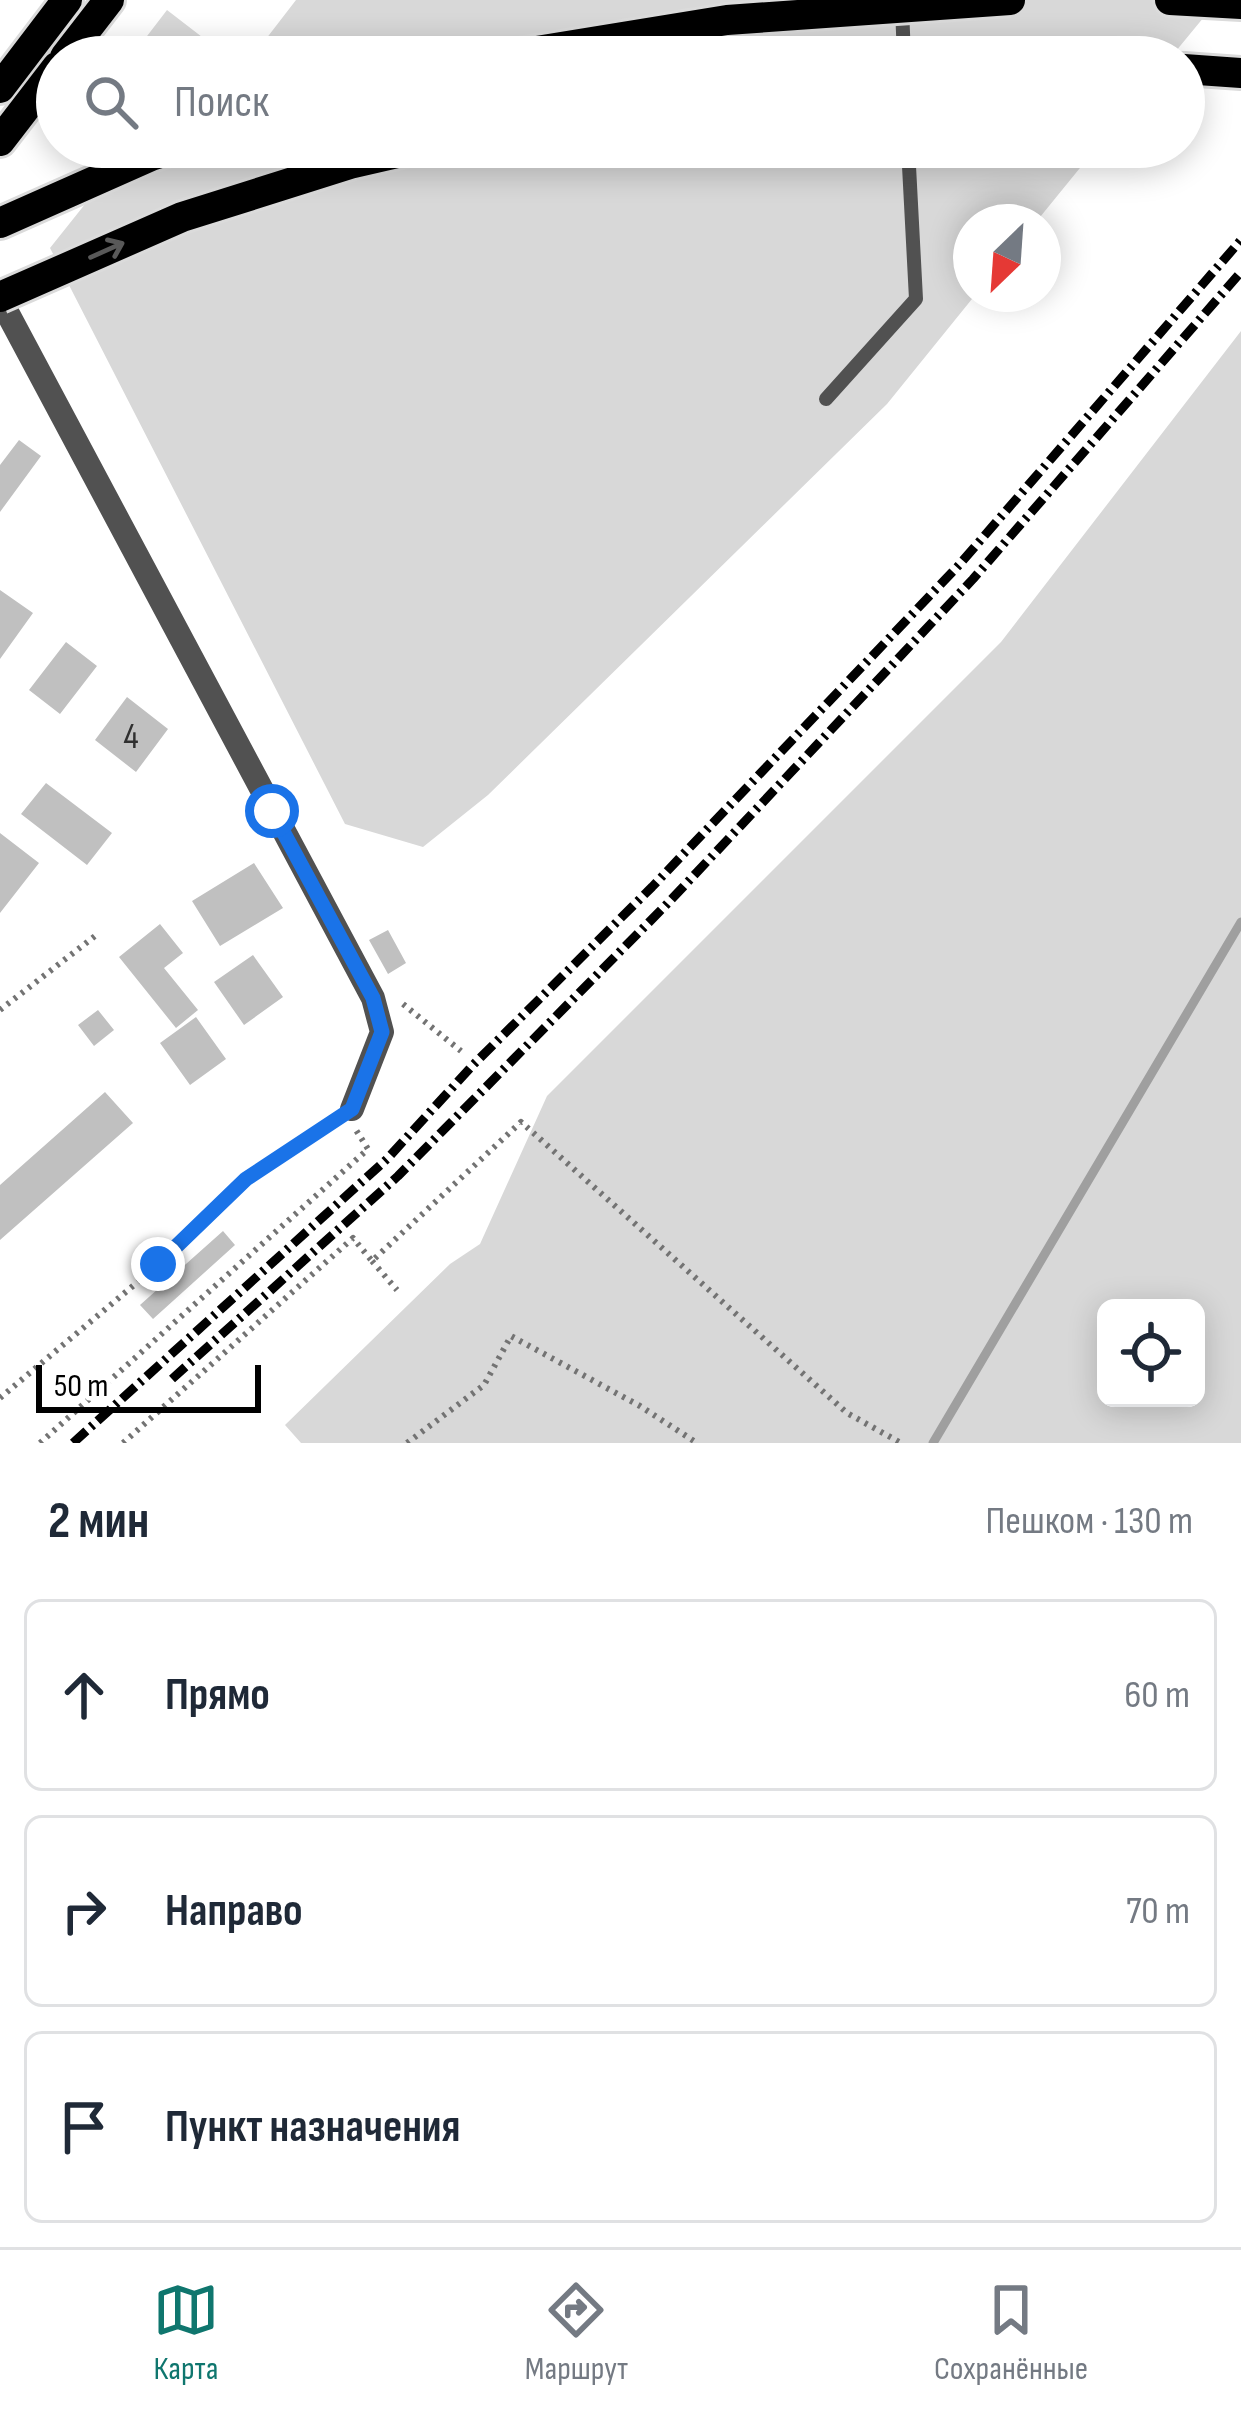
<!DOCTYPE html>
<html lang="ru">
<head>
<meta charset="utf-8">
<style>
	body { margin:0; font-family:"Sofia Sans Condensed",sans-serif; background:#f2f2f3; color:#1f2937 }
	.controls { position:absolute; right:36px; bottom:36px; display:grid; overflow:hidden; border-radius:18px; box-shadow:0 6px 30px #0003 }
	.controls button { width:108px; height:108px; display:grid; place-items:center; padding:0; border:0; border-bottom:3px solid #e0e1e3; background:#fff; color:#1f2937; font:60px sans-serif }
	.compass { position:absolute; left:953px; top:204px; width:108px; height:108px; border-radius:50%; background:#fff; box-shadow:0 6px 30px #0003; rotate:205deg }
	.scale { position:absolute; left:36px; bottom:30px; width:225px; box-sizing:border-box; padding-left:12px; border:6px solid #000; border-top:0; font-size:33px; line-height:42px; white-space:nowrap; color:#000; -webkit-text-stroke:9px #fff; paint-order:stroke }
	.stop { position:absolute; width:36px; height:36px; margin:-27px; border:9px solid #1a73e8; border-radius:50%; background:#fff }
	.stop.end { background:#1a73e8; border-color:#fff; box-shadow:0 3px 12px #0008 }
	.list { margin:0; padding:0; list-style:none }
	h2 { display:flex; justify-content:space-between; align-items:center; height:156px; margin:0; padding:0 48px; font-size:51px }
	h2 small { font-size:39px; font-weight:400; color:#747a83 }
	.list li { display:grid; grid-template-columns:78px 1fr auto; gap:36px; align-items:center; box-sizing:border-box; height:192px; margin:0 24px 24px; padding:0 24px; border:3px solid #e0e1e3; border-radius:18px }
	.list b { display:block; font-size:45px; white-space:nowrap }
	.list em { font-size:39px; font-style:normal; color:#747a83 }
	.icon { flex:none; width:66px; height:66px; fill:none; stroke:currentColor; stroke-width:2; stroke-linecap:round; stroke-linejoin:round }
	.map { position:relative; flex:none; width:1241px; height:1443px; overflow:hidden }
	.search { position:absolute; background:#fff; box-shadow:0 6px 30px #0003; left:36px; right:36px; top:36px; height:132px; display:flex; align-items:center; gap:30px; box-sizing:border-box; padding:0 42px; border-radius:66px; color:#747a83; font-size:45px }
	.sheet { height:804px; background:#fff }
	nav { display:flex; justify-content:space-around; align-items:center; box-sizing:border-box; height:168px; border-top:3px solid #e0e1e3; background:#fff; font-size:33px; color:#747a83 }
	nav a { display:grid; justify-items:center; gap:6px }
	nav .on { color:#0f766e }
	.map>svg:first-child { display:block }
	.green { fill:#d8d8d8; fill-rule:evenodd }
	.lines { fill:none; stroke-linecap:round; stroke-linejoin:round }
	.stream { stroke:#9f9f9f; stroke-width:9 }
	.building { fill:#c0c0c0 }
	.primary-casing { stroke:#dbdbdb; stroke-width:36 }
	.path { stroke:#737373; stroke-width:6; stroke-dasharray:3 6; stroke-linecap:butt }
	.lane { stroke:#515151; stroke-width:14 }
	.street { stroke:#515151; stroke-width:24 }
	.primary { stroke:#000; stroke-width:30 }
	.rail { stroke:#000; stroke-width:9; stroke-dasharray:18 6 3 6; stroke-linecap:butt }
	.primary-bridge-casing { stroke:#dbdbdb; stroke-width:36; stroke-linecap:butt }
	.primary-bridge { stroke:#000; stroke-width:30 }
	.oneway { stroke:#595959 }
	.route { stroke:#1a73e8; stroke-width:15 }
	.labels { text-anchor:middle; stroke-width:10; stroke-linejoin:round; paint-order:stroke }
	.number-label { font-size:36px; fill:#303030 }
</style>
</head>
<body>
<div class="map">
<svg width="1241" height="1443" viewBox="0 0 1241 1443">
	<rect width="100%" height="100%" fill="#fff"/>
	<path class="green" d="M 296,0 L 1218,0 L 1171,57 L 252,57 Z
		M 167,10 L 228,57 L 131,57 Z
		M 118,147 L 1097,147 L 1036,222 L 971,222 L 971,294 L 976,294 L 887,404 L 488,795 L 423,847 L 345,824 L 50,248 L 125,154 Z
		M 1241,331 L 1241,1443 L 301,1443 L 285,1425 L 450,1264 L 480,1244 L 547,1096 L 1001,642 ZM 1106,1308 L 1196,1308 L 1196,1398 L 1106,1398 Z"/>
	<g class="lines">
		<path class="stream" d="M 933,1443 L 1241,922"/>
	</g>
	<path class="building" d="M 19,440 L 41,456 L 0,512 L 0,465 Z
		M 0,590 L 33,613 L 0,659 Z
		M 66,642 L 97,666 L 60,714 L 29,690 Z
		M 127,697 L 168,729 L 136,772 L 95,740 Z
		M 46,783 L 112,833 L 87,865 L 21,814 Z
		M 0,833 L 39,863 L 0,913 Z
		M 254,863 L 283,908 L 220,946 L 192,901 Z
		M 160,924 L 183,953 L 164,968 L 198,1010 L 176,1028 L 119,957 Z
		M 388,930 L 406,963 L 388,974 L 369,940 Z
		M 253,955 L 283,997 L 244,1025 L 214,982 Z
		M 98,1010 L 114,1030 L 94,1046 L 78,1025 Z
		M 196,1017 L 226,1059 L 190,1085 L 160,1043 Z
		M 105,1092 L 133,1123 L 0,1240 L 0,1185 Z
		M 223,1231 L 235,1245 L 153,1319 L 140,1305 Z"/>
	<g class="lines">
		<defs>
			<path id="primary" d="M 1170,0 L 1241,4
				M 65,57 L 109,0
				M 1184,69 L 1241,73
				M 0,88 L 67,0
				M 0,141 L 57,67
				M 0,223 L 151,156 L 180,147"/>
		</defs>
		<use href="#primary" class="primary-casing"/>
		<path class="path" d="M 403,1004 L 461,1051
			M 0,1010 L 95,936
			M 372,1261 L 397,1290
			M 0,1398 L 159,1264 L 246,1179 L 333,1121
			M 40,1443 L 368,1149 L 356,1130
			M 123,1443 L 353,1238 L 372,1261 L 521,1122 L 847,1413 L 901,1443
			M 407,1443 L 484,1385 L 511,1336 L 640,1406 L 697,1443"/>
		<path class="lane" d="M 902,8 L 904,57
			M 826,399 L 916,299 L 908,147"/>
		<path class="street" d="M 0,299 L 373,998 L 382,1032 L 352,1109"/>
		<use href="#primary" class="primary"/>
		<path class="rail" d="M 172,1379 L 398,1176 L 667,904 L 973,579 L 1241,272
			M 73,1443 L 387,1159 L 473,1065 L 652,887 L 959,565 L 1241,240"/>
		<defs>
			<path id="primary-bridge" d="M 500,57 L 727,20 L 1010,0
				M 0,297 L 182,217 L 350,164 L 424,147"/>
		</defs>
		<use href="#primary-bridge" class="primary-bridge-casing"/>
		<use href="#primary-bridge" class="primary-bridge"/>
	</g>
	<defs><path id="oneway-shaft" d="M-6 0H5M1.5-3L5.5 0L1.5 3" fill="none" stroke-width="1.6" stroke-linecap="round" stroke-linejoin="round" transform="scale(3)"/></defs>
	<use class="oneway" href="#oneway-shaft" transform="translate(107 250) rotate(-24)"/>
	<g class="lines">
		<path class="route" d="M 158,1264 L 246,1179 L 352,1109 L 382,1032 L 373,998 L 272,811"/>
	</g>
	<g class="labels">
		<g class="number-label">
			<text x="131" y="748">4</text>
		</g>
	</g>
</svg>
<div class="controls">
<button><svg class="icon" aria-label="locate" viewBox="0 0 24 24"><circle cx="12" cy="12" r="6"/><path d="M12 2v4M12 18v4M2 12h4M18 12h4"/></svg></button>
</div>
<svg class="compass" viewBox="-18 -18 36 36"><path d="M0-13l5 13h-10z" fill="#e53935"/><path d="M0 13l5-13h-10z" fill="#747a83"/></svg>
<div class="scale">50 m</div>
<div class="stop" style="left:272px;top:811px"></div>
<div class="stop end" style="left:158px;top:1264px"></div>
<div class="search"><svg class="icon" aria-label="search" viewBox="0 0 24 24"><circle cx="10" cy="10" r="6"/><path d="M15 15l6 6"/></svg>Поиск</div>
</div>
<section class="sheet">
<h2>2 мин<small>Пешком · 130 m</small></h2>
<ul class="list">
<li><svg class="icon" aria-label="ahead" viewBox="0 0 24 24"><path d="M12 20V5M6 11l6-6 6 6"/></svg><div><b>Прямо</b></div><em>60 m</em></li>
<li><svg class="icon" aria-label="right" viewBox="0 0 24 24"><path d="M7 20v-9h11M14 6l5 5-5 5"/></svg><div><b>Направо</b></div><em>70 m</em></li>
<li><svg class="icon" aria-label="arrive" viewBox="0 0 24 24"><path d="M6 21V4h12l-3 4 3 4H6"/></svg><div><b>Пункт назначения</b></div></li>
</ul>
</section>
<nav>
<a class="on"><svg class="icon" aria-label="map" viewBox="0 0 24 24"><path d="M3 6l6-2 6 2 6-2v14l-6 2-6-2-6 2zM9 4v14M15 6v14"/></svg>Карта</a>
<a><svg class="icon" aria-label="directions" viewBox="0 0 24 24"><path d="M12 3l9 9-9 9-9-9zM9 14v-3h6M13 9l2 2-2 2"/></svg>Маршрут</a>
<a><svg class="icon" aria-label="saved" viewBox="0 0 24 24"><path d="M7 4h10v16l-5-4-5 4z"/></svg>Сохранённые</a>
</nav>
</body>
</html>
